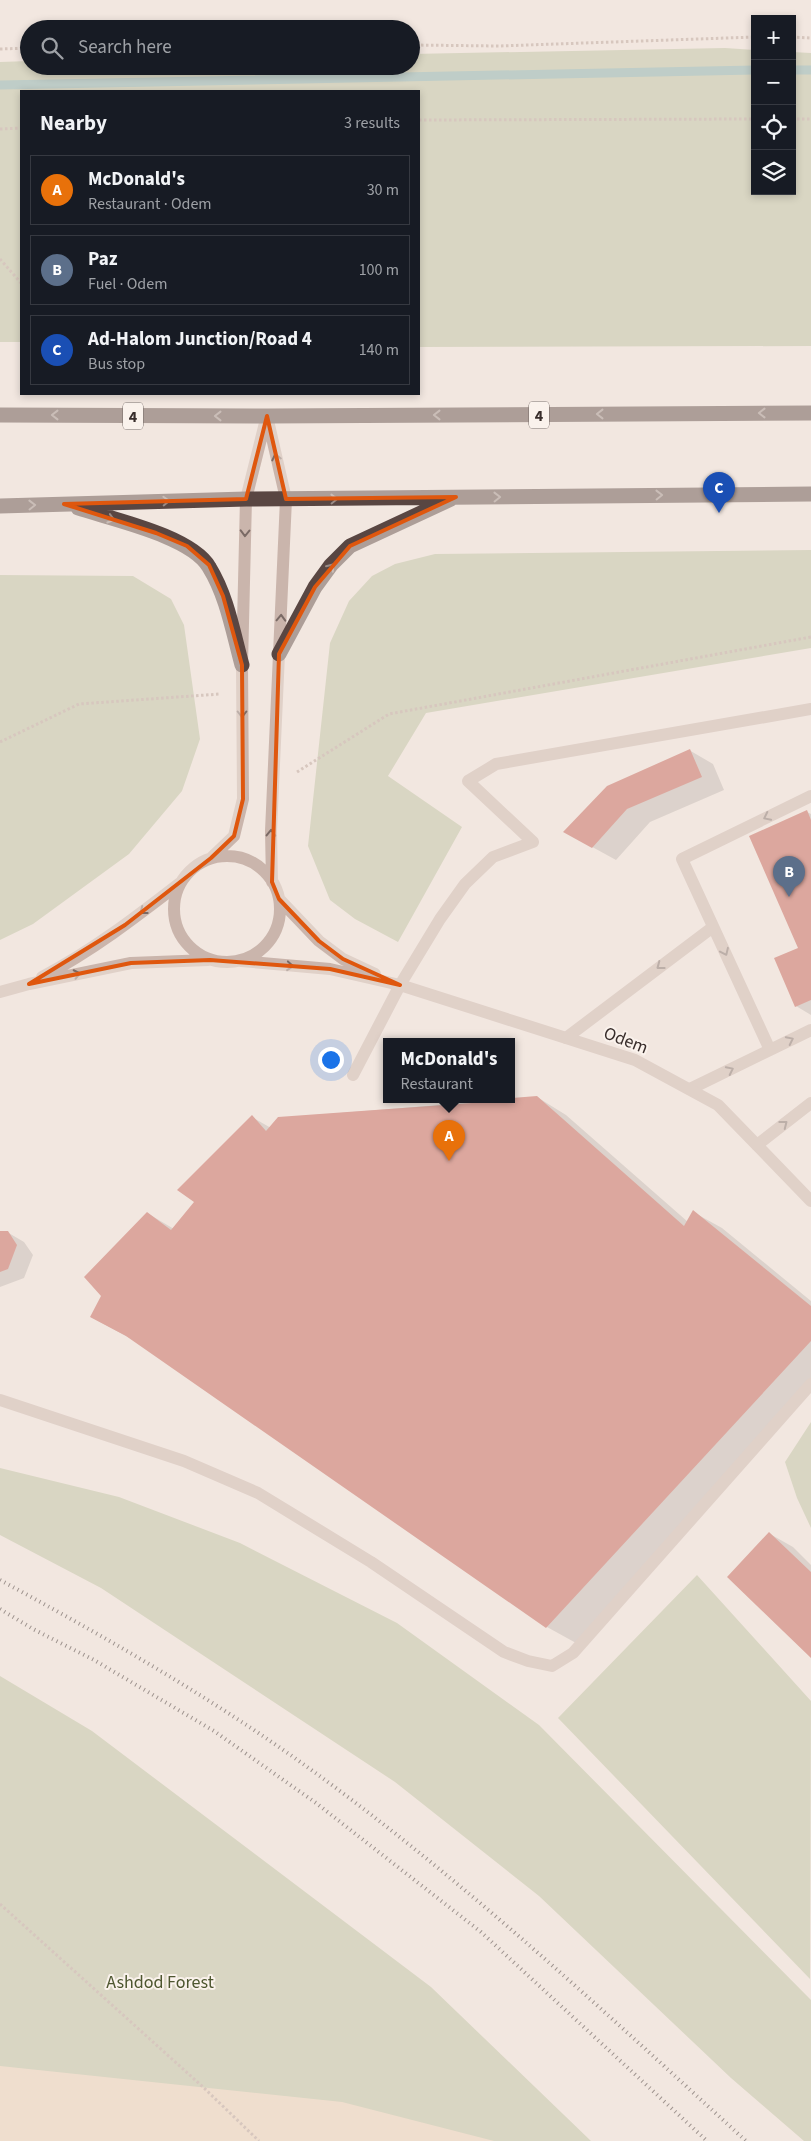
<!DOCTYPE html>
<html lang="en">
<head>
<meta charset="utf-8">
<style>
	body { margin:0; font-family:"Source Sans 3",sans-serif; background:#20242c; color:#f1f3f6 }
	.controls { position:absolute; right:15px; top:15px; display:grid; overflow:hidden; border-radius:0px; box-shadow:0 2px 8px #0003 }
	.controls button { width:45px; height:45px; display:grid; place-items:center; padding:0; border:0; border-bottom:1px solid #363941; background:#171b24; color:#f1f3f6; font:25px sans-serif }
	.you { position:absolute; left:330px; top:1059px; width:18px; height:18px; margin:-12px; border:4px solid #fff; border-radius:50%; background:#1a73e8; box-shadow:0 0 0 8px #1a73e833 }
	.badge { display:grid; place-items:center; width:32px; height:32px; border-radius:50%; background:#0f766e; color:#fff; font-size:16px; font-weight:700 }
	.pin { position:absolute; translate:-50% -41px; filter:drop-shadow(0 1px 2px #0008) }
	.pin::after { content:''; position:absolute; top:26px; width:18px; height:15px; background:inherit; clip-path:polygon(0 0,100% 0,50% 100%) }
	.popup { position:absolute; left:383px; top:1038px; width:132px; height:65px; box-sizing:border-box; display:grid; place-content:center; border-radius:0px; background:#171b24; filter:drop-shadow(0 1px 4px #0005); font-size:16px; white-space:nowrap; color:#9ea1a6 }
	.popup b { font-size:19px; color:#f1f3f6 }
	.popup::after { content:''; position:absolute; left:50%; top:100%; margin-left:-10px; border:10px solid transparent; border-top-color:#171b24 }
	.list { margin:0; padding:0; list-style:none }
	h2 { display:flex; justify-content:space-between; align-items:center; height:65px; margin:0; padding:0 20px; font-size:21px }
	h2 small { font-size:16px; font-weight:400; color:#9ea1a6 }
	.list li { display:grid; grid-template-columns:32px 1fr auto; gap:15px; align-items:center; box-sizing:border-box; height:70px; margin:0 10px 10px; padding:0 10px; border:1px solid #363941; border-radius:0px }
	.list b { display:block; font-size:19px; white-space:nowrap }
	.list p { margin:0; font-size:16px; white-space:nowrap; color:#9ea1a6 }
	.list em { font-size:16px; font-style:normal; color:#9ea1a6 }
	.icon { flex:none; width:28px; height:28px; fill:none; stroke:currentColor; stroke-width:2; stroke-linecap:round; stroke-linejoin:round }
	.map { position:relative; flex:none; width:811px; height:2141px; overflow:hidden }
	.search { position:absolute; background:#171b24; box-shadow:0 2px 8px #0003; left:20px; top:20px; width:400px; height:55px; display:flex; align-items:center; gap:12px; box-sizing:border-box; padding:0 18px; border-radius:28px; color:#9ea1a6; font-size:19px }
	.panel { position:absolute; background:#171b24; box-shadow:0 2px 8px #0003; left:20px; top:90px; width:400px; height:305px; border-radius:0px }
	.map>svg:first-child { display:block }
	.green { fill:#bbc1a0 }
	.sand { fill:#ecd3b8 }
	.shadow { fill:#0003 }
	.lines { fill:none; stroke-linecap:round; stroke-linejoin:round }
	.stream { stroke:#80aeaa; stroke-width:9 }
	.building { fill:#c15a4f }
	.path { stroke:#b69f96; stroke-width:3; stroke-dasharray:2.5 2.5; stroke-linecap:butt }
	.lane { stroke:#cab5ac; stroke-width:12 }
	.street { stroke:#cab5ac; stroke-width:12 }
	.highway { stroke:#594642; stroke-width:15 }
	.rail { stroke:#382d2b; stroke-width:4; stroke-dasharray:1 4; stroke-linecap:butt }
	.oneway { stroke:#998b86 }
	.oneway2 { stroke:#7a6a65 }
	.marked { fill:none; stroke:#df570e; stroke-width:4; stroke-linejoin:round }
	.labels { text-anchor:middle; stroke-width:4; stroke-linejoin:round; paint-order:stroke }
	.shield { fill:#faf2ec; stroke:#726865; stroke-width:1 }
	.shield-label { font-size:16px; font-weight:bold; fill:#382d2b }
	.street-label { font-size:18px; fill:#382d2b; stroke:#faf2ec }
	.park-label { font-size:18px; fill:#4d562f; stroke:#faf2ec }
</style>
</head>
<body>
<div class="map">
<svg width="811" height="2141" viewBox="0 0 811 2141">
	<rect width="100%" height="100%" fill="#f2e7e0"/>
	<path class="green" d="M 725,48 L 755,50 L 755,191 L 792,191 L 792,52 L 811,53 L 811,346 L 419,347 L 419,91 L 21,91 L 21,342 L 0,342 L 0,62 L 29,61 L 29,66 L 411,66 L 411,54 Z
		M 811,550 L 811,648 L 426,713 L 388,776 L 462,827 L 398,942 L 355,919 L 330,900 L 308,846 L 330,643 L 349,601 L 372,576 L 395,564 L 435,554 Z
		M 0,575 L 133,576 L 171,599 L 184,625 L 200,739 L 182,791 L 129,854 L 33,924 L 0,940 Z
		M 811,1422 L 811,1528 L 797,1498 L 785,1462 Z
		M 0,1468 L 119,1497 L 240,1543 L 397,1623 L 539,1725 L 811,2000 L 811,2141 L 804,2141 L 731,2078 L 539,1896 L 395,1782 L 101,1588 L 0,1535 Z
		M 697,1575 L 811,1701 L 810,1979 L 558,1718 Z
		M 0,1676 L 92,1731 L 431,1987 L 591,2141 L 0,2141 Z"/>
	<path class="sand" d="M 0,2066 L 342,2102 L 494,2141 L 0,2141 Z"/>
	<path class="shadow" d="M 689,750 L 713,764 L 724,790 L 650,822 L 616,860 L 565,832 Z
		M 807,812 L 811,814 L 811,1015 L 796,1006 Z
		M 537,1097 L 566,1115 L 688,1222 L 693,1212 L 722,1228 L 811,1301 L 811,1389 L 576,1643 L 547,1627 L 137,1342 L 91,1317 L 147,1213 L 174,1229 L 196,1201 L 252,1117 L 271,1128 L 278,1118 Z
		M 0,1232 L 7,1232 L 24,1242 L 33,1255 L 24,1278 L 0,1287 Z
		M 770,1534 L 793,1547 L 811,1565 L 811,1656 Z"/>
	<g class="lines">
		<path class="stream" d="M 792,70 L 811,70
			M 0,85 L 755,70"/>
	</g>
	<path class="building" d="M 690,749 L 702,777 L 627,809 L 592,848 L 563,832 L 607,786 Z
		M 807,810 L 811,820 L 811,1000 L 795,1007 L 774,958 L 798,948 L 749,836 Z
		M 537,1096 L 684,1226 L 693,1210 L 811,1306 L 811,1341 L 546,1628 L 126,1336 L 90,1317 L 101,1296 L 84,1277 L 147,1212 L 171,1230 L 194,1202 L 177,1190 L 252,1115 L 266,1131 L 278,1117 L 512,1100 L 512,1098 Z
		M 0,1231 L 8,1231 L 17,1245 L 8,1269 L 0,1272 Z
		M 769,1532 L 811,1572 L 811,1658 L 727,1577 Z"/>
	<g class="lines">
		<path class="path" d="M 792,37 L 811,38
			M 411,45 L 499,46 L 755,37
			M 0,49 L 29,48
			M 792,119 L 811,119
			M 419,120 L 755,119
			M 0,129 L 21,128
			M 0,259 L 21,283
			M 0,742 L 79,704 L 220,694
			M 297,772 L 389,714 L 811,637
			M 0,1904 L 203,2087 L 259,2141"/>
		<path class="lane" d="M 566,1038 L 713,927
			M 770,1050 L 682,859 L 811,796
			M 353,1075 L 400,985 L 440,919 L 465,884 L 493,857 L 533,842 L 468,781 L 496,764 L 811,709
			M 690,1089 L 811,1030
			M 757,1145 L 811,1103
			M 0,1400 L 184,1461 L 258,1493 L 371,1562 L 504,1652 L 528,1661 L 552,1666 L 573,1653 L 811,1384"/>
		<path class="street" d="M 267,416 L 286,499 L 271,831 L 272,882
			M174 909a53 53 0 1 1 106 0a53 53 0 1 1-106 0Z
			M 211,858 L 234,836 L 243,799 L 242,665 L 246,499 L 266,419
			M 279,899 L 319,941 L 343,959 L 375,974
			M 241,961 L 330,969 L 400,985 L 635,1060 L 718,1105 L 811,1201
			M 42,977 C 92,951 136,917 180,883
			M 0,992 L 29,984 L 131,963 L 208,960"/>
		<path class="highway" d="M 0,415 L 267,416 L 811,413
			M 0,506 L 246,499 L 811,494
			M 78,508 C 111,519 191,536 209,567 C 227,596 233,632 242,665
			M 279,654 L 315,587 L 331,565 L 350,546 L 451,499"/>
		<path class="rail" d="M 0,1580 C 109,1639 217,1701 317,1774 C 469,1885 607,2014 746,2141
			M 0,1609 L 33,1629 L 94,1660 L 214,1731 L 316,1803 L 481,1932 L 707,2141"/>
	</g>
	<defs><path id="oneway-chevron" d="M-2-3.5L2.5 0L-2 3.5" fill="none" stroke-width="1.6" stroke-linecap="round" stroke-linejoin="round" transform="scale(1.25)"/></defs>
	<g class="oneway">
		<use href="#oneway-chevron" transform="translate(762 413) rotate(180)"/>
		<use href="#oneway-chevron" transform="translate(600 414) rotate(180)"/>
		<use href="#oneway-chevron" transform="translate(55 415) rotate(-180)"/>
		<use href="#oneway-chevron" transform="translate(437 415) rotate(180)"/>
		<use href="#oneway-chevron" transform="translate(218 416) rotate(-180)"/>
		<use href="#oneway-chevron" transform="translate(659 495) rotate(-1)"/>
		<use href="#oneway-chevron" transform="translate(497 497) rotate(-1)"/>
		<use href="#oneway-chevron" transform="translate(334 499) rotate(-1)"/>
		<use href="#oneway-chevron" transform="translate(166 501) rotate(-2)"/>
		<use href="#oneway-chevron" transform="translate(32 505) rotate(-1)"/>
		<use href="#oneway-chevron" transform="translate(111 519) rotate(17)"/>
		<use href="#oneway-chevron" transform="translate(331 567) rotate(-51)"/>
	</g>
	<g class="oneway2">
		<use href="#oneway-chevron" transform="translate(276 457) rotate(-103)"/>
		<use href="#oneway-chevron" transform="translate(245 533) rotate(91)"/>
		<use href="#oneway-chevron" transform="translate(281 618) rotate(-88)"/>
		<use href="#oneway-chevron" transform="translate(242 714) rotate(90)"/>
		<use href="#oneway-chevron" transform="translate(767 817) rotate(154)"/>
		<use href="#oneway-chevron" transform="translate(271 833) rotate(-89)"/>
		<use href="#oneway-chevron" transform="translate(143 911) rotate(142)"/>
		<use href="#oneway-chevron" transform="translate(725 952) rotate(65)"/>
		<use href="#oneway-chevron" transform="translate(290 966) rotate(5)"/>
		<use href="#oneway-chevron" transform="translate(660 966) rotate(143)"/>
		<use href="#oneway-chevron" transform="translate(77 974) rotate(-12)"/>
		<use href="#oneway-chevron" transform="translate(790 1040) rotate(-26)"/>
		<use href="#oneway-chevron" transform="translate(730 1070) rotate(-26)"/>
		<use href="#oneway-chevron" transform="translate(784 1124) rotate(-38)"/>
	</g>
	<path d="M0 0H811V2141H0ZM 267,416 L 286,499 L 456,497 L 350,546 L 315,587 L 279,654 L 272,882 L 279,899 L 319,941 L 343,959 L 400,985 L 330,969 L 210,960 L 131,963 L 29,984 L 125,925 L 211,858 L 234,836 L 243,799 L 242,665 L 223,596 L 209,565 L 187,546 L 156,533 L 64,504 L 246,499 Z" fill="#f2e7e0" fill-opacity=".55" fill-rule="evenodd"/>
	<path class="marked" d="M 267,416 L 286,499 L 456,497 L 350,546 L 315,587 L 279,654 L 272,882 L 279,899 L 319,941 L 343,959 L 400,985 L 330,969 L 210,960 L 131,963 L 29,984 L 125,925 L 211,858 L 234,836 L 243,799 L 242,665 L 223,596 L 209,565 L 187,546 L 156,533 L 64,504 L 246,499 Z"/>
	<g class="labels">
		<g class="shield">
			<rect x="529" y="401.5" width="20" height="27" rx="4"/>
			<rect x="123" y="402.5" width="20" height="27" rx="4"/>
		</g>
		<g class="shield-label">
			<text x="539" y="421">4</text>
			<text x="133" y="422">4</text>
		</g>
		<g class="street-label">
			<text transform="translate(626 1040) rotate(21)" y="6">Odem</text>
		</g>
		<g class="park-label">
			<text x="160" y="1988">Ashdod Forest</text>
		</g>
	</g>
</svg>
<div class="controls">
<button>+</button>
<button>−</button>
<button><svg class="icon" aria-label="locate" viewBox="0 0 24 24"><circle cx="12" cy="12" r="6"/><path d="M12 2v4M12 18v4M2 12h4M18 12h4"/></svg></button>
<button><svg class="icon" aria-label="layers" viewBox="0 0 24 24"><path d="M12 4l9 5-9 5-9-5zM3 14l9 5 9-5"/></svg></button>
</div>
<div class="you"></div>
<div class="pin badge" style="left:449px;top:1161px;background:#e8710a">A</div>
<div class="popup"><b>McDonald's</b>Restaurant</div>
<div class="pin badge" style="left:789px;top:897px;background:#5c6f8a">B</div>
<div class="pin badge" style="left:719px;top:513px;background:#1a4fb4">C</div>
<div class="search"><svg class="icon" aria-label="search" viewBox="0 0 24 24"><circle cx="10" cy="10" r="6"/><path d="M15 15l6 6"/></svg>Search here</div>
<section class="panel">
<h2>Nearby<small>3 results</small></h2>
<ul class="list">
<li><span class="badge" style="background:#e8710a">A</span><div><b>McDonald's</b><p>Restaurant · Odem</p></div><em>30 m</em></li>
<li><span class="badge" style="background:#5c6f8a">B</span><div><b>Paz</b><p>Fuel · Odem</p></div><em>100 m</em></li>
<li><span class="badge" style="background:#1a4fb4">C</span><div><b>Ad-Halom Junction/Road 4</b><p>Bus stop</p></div><em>140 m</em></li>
</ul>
</section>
</div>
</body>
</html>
